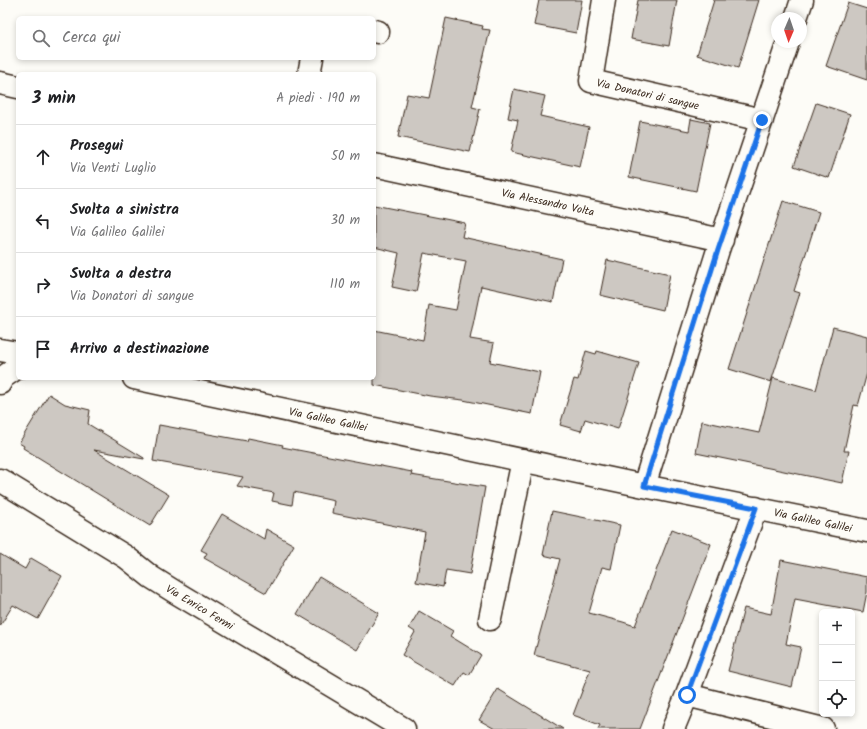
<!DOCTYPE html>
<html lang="it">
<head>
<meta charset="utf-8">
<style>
	body { margin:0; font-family:Kalam,sans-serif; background:#f6f6f6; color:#202124 }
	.controls { position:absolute; right:12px; bottom:12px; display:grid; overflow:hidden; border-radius:6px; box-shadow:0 2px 6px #0003 }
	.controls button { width:36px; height:36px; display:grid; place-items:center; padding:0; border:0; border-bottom:1px solid #e0e0e0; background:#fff; color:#202124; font:20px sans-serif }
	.compass { position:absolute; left:771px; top:12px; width:36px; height:36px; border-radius:50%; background:#fff; box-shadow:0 2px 6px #0003; rotate:182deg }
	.stop { position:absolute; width:12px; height:12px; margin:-9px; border:3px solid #1a73e8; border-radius:50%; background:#fff }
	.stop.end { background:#1a73e8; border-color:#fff; box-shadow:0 1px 4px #0008 }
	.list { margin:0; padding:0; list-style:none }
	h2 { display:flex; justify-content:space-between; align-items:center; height:52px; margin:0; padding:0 16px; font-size:17px }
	h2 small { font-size:13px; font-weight:400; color:#757577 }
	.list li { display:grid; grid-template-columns:26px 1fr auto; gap:12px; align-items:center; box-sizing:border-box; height:64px; padding:0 16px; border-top:1px solid #e0e0e0 }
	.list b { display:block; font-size:15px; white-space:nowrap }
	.list p { margin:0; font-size:13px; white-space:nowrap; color:#757577 }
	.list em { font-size:13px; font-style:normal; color:#757577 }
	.icon { flex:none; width:22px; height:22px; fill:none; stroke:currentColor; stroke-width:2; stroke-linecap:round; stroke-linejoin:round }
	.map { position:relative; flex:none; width:867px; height:729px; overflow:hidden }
	.search { position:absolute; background:#fff; box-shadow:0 2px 6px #0003; left:16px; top:16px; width:360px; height:44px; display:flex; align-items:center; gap:10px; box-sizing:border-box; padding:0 14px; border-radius:6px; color:#757577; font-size:15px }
	.panel { position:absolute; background:#fff; box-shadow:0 2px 6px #0003; left:16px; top:72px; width:360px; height:308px; border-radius:6px }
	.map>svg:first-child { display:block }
	.building { fill:#cdc8c2; stroke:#3b2a1e }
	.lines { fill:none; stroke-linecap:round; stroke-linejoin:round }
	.minor-casing { stroke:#3b2a1e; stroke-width:25 }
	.minor { stroke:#fdfcf7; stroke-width:22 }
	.route { stroke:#1a73e8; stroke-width:5 }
	.labels { text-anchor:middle; stroke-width:4; stroke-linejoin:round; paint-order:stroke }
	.street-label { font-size:11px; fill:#3b2a1e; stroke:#fdfcf7 }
</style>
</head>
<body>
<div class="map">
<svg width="867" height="729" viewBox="0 0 867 729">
	<rect width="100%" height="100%" fill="#fdfcf7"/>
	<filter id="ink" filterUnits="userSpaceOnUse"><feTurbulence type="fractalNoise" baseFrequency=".025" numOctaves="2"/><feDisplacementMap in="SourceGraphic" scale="8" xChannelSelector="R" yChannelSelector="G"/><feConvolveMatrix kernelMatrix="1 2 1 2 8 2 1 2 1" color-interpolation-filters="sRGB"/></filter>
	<g filter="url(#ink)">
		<path class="building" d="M 539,0 L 582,0 L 576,33 L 534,25 Z
			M 638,0 L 677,0 L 669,46 L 631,39 Z
			M 714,0 L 759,0 L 738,68 L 697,55 Z
			M 848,3 L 867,9 L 867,80 L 826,66 Z
			M 446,18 L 483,26 L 482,29 L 490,30 L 472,107 L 480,109 L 470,152 L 398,137 L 407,94 L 429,98 Z
			M 514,89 L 545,96 L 540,116 L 589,127 L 580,167 L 511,152 L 518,120 L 508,118 Z
			M 816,103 L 850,114 L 829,178 L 794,166 Z
			M 691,119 L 710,123 L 696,191 L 629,177 L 640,121 L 689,131 Z
			M 783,201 L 819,212 L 794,291 L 800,293 L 771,382 L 729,369 Z
			M 374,205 L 465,223 L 462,237 L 562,259 L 553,302 L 481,286 L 470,339 L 494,343 L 490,362 L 540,372 L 532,414 L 463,400 L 430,396 L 374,385 L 374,330 L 423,340 L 429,305 L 456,310 L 466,261 L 424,253 L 416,292 L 392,287 L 399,253 L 374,247 Z
			M 607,260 L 670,274 L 663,310 L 600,295 Z
			M 833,327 L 867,336 L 867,373 L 858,406 L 854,405 L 844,451 L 849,451 L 842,483 L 696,453 L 702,421 L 759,433 L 773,378 L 816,390 Z
			M 586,351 L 596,354 L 597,351 L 639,363 L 618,429 L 585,419 L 581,431 L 560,425 L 574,379 L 578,380 Z
			M 49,394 L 65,404 L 90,410 L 88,424 L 144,458 L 144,459 L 94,450 L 169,495 L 150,526 L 23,448 L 24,446 L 19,443 Z
			M 159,425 L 247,441 L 248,438 L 283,445 L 282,447 L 412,472 L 411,475 L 485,487 L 470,574 L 446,570 L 443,587 L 416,582 L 425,532 L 332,513 L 334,501 L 294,492 L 292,505 L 272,501 L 274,493 L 237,486 L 243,477 L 153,461 Z
			M 552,511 L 620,525 L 611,569 L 602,567 L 589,613 L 623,622 L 635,626 L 672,529 L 711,544 L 640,729 L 598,729 L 600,725 L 573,715 L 590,670 L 534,655 L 560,559 L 543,555 Z
			M 222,514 L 264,539 L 266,529 L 294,545 L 266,593 L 204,558 L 207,553 L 201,550 Z
			M 0,554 L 25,569 L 31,558 L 62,576 L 38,619 L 13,605 L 0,626 Z
			M 781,560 L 867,577 L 867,592 L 863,612 L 795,599 L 786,644 L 801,647 L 792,687 L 728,671 L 744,608 L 771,614 Z
			M 319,577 L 379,613 L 357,650 L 297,614 Z
			M 419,611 L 453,631 L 450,636 L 481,655 L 469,675 L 464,672 L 455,686 L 402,655 L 415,632 L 409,628 Z
			M 498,689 L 563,729 L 495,729 L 479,720 Z"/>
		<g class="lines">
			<defs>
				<path id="minor" d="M 604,0 L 591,81 L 762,120
					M 796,18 L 802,0
					M 374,31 L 378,32
					M 309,74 L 312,58
					M 0,83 L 18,87
					M 374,165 L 722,240
					M 0,350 L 18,353
					M 134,378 L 644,486 L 867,531
					M 0,383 L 2,378 L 18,367
					M 0,480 L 126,557 L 151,577 L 175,592 L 404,729
					M 644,486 L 718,250 L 788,42
					M 490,619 L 523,460
					M 687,695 L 823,729
					M 673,729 L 687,695 L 756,508"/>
			</defs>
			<use href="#minor" class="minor-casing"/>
			<use href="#minor" class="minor"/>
		</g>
	</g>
	<g class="lines" filter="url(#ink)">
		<path class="route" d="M 687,695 L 756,508 L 644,486 L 718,250 L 762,120"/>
	</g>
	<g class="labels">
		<g class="street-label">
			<text transform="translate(648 94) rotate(13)" y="4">Via Donatori di sangue</text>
			<text transform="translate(548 202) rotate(12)" y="4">Via Alessandro Volta</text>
			<text transform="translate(328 419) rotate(12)" y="4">Via Galileo Galilei</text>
			<text transform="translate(813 520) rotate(12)" y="4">Via Galileo Galilei</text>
			<text transform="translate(200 607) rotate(31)" y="4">Via Enrico Fermi</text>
		</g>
	</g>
</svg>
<div class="controls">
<button>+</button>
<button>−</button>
<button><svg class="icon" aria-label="locate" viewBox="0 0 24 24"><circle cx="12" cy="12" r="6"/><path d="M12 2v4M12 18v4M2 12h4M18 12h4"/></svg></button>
</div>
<svg class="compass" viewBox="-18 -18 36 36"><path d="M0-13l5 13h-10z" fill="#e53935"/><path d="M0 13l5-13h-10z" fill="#757577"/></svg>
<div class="stop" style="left:687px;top:695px"></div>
<div class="stop end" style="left:762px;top:120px"></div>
<div class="search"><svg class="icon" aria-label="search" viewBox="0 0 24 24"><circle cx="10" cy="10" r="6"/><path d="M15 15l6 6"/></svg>Cerca qui</div>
<section class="panel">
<h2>3 min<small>A piedi · 190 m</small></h2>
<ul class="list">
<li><svg class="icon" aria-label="ahead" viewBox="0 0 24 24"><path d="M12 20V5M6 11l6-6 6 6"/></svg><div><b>Prosegui</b><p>Via Venti Luglio</p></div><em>50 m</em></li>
<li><svg class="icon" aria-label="left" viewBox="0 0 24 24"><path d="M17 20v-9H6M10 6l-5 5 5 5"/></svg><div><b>Svolta a sinistra</b><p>Via Galileo Galilei</p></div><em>30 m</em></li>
<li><svg class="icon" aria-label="right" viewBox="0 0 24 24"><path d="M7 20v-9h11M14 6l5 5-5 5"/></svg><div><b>Svolta a destra</b><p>Via Donatori di sangue</p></div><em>110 m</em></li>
<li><svg class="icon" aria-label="arrive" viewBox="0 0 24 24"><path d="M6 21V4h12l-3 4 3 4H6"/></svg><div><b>Arrivo a destinazione</b></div></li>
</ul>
</section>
</div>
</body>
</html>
